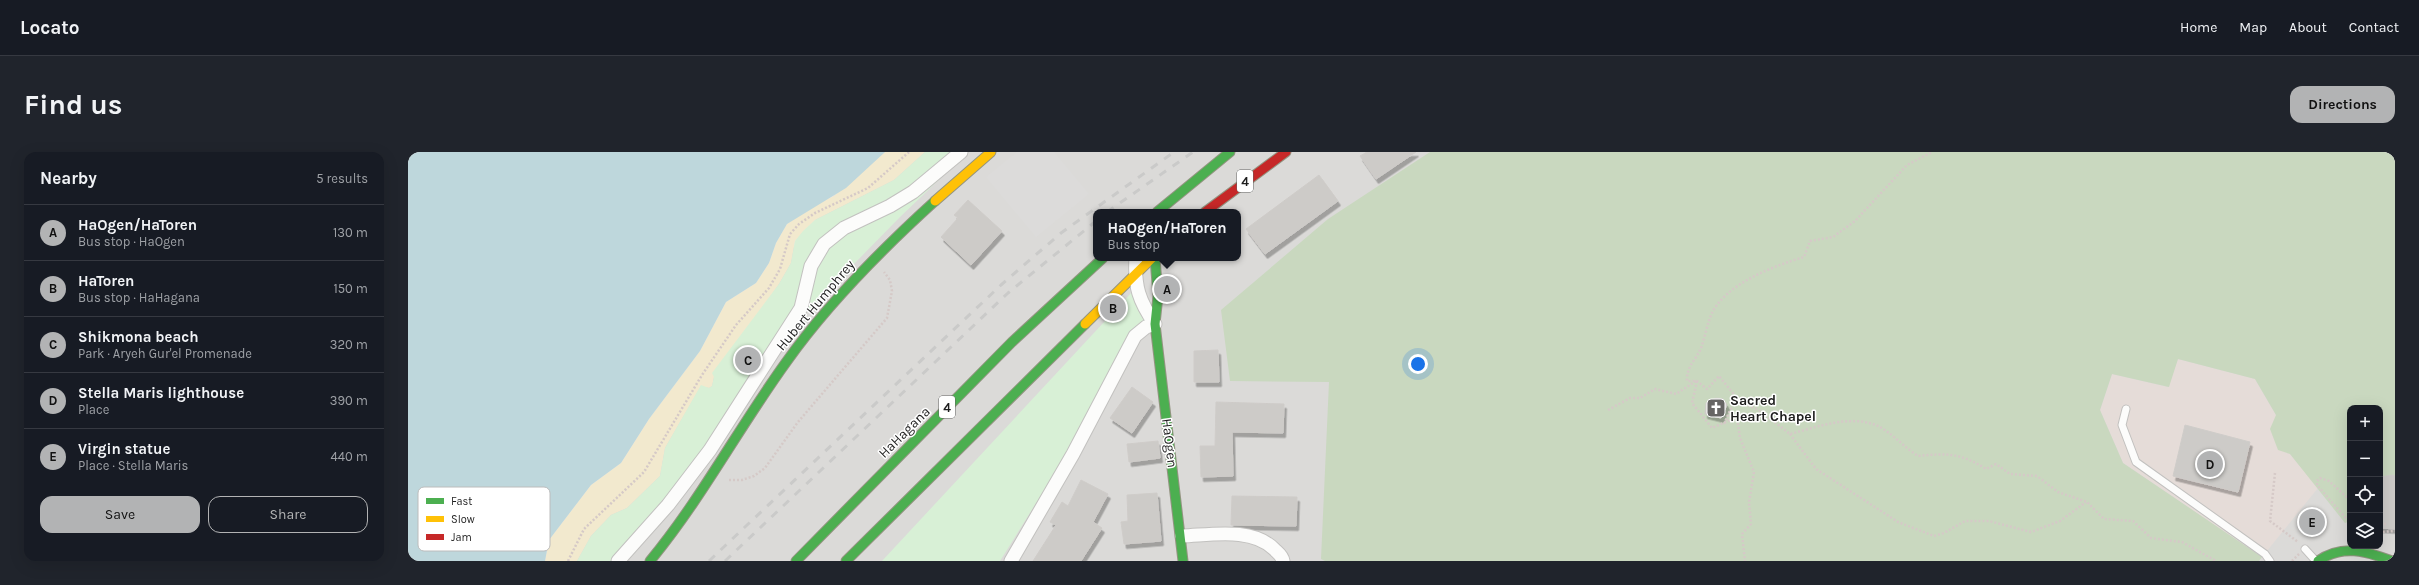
<!DOCTYPE html>
<html lang="en">
<head>
<meta charset="utf-8">
<style>
	body { margin:0; font-family:Karla,sans-serif; background:#20242c; color:#f1f3f6 }
	.controls { position:absolute; right:12px; bottom:12px; display:grid; overflow:hidden; border-radius:8px; box-shadow:0 4px 16px #0002 }
	.controls button { width:36px; height:36px; display:grid; place-items:center; padding:0; border:0; border-bottom:1px solid #363941; background:#171b24; color:#f1f3f6; font:20px sans-serif }
	.you { position:absolute; left:1010px; top:212px; width:14px; height:14px; margin:-10px; border:3px solid #fff; border-radius:50%; background:#1a73e8; box-shadow:0 0 0 6px #1a73e833 }
	.badge { display:grid; place-items:center; width:26px; height:26px; border-radius:50%; background:#b2b3b4; color:#111; font-size:13px; font-weight:700 }
	.pin { position:absolute; translate:-50% -50%; border:2px solid #fff; box-shadow:0 1px 4px #0006 }
	.popup { position:absolute; left:685px; top:57px; width:148px; height:52px; box-sizing:border-box; display:grid; place-content:center; border-radius:8px; background:#171b24; filter:drop-shadow(0 1px 3px #0005); font-size:13px; white-space:nowrap; color:#9ea1a6 }
	.popup b { font-size:15px; color:#f1f3f6 }
	.popup::after { content:''; position:absolute; left:50%; top:100%; margin-left:-8px; border:8px solid transparent; border-top-color:#171b24 }
	.list { margin:0; padding:0; list-style:none }
	h2 { display:flex; justify-content:space-between; align-items:center; height:52px; margin:0; padding:0 16px; font-size:17px }
	h2 small { font-size:13px; font-weight:400; color:#9ea1a6 }
	.list li { display:grid; grid-template-columns:26px 1fr auto; gap:12px; align-items:center; box-sizing:border-box; height:56px; padding:0 16px; border-top:1px solid #363941 }
	.list b { display:block; font-size:15px; white-space:nowrap }
	.list p { margin:0; font-size:13px; white-space:nowrap; color:#9ea1a6 }
	.list em { font-size:13px; font-style:normal; color:#9ea1a6 }
	.actions { display:flex; gap:8px; padding:12px 16px }
	.actions a { flex:1; padding:9px 0; border:1px solid #b2b3b4; border-radius:12px; text-align:center; font-size:14px; color:#b2b3b4 }
	.actions .main { background:#b2b3b4; color:#111 }
	.icon { flex:none; width:22px; height:22px; fill:none; stroke:currentColor; stroke-width:2; stroke-linecap:round; stroke-linejoin:round }
	.map { position:relative; flex:none; width:1987px; height:409px; overflow:hidden; border-radius:12px }
	header { display:flex; align-items:center; gap:24px; box-sizing:border-box; height:56px; padding:0 20px; background:#171b24; border-bottom:1px solid #363941 }
	header strong { font-size:19px }
	nav { display:flex; gap:22px; margin-inline-start:auto; font-size:14px }
	.intro { display:flex; align-items:center; justify-content:space-between; box-sizing:border-box; height:96px; padding:0 24px }
	h1 { margin:0; font-size:28px }
	.button { padding:10px 18px; border-radius:12px; background:#b2b3b4; color:#111; font-size:14px; font-weight:700 }
	main { display:flex; gap:24px; padding:0 24px }
	aside { flex:1; background:#171b24; border-radius:12px; box-shadow:0 4px 16px #0002 }
	.map>svg:first-child { display:block }
	.residential { fill:#dbdad8; fill-rule:evenodd }
	.military { fill:#e5dcd8 }
	.forest { fill:#c9d8bf }
	.sand { fill:#f2e9ce }
	.park { fill:#d8f0d6 }
	.parking { fill:#dcdbda }
	.water { fill:#bed7dc }
	.building { fill:#cdcbc8; stroke:#cfccc9; filter:url(#shadow) }
	.lines { fill:none; stroke-linecap:round; stroke-linejoin:round }
	.lane-casing { stroke:#c2c1bf; stroke-width:9 }
	.street-casing { stroke:#c2c1bf; stroke-width:15 }
	.fast-casing { stroke:#939481; stroke-width:11 }
	.slow-casing { stroke:#939481; stroke-width:11 }
	.jam-casing { stroke:#939481; stroke-width:11 }
	.path { stroke:#d5c9c7; stroke-width:2.5; stroke-dasharray:2 2; stroke-linecap:butt }
	.lane { stroke:#fcfcfb; stroke-width:7 }
	.street { stroke:#fcfcfb; stroke-width:13 }
	.fast { stroke:#4caf50; stroke-width:9 }
	.slow { stroke:#ffc107; stroke-width:9 }
	.jam { stroke:#c62828; stroke-width:9 }
	.rail { stroke:#cacac9; stroke-width:3; stroke-dasharray:8 8; stroke-linecap:butt }
	.labels { text-anchor:middle; stroke-width:3; stroke-linejoin:round; paint-order:stroke }
	.shield { fill:#fff; stroke:#626262; stroke-width:1 }
	.shield-label { font-size:13px; font-weight:bold; fill:#1e1e1e }
	.street-label { font-size:14px; fill:#1e1e1e; stroke:#fff }
	.poi-label { font-size:14px; font-weight:bold; fill:#1e1e1e; stroke:#fff; text-anchor:start }
	.key { fill:#fff; stroke:#bcbcbc; stroke-width:1 }
	.key-label { font-size:11px; fill:#1e1e1e }
</style>
</head>
<body>
<header>
<strong>Locato</strong>
<nav><a>Home</a><a>Map</a><a>About</a><a>Contact</a></nav>
</header>
<div class="intro"><h1>Find us</h1><a class="button">Directions</a></div>
<main>
<aside>
<h2>Nearby<small>5 results</small></h2>
<ul class="list">
<li><span class="badge">A</span><div><b>HaOgen/HaToren</b><p>Bus stop · HaOgen</p></div><em>130 m</em></li>
<li><span class="badge">B</span><div><b>HaToren</b><p>Bus stop · HaHagana</p></div><em>150 m</em></li>
<li><span class="badge">C</span><div><b>Shikmona beach</b><p>Park · Aryeh Gur'el Promenade</p></div><em>320 m</em></li>
<li><span class="badge">D</span><div><b>Stella Maris lighthouse</b><p>Place</p></div><em>390 m</em></li>
<li><span class="badge">E</span><div><b>Virgin statue</b><p>Place · Stella Maris</p></div><em>440 m</em></li>
</ul>
<div class="actions"><a class="main">Save</a><a>Share</a></div>
</aside>
<div class="map">
<svg width="1987" height="409" viewBox="0 0 1987 409">
	<defs>
		<filter id="shadow"><feDropShadow dx="2.5" dy="4.5" stdDeviation="0" flood-color="#0004"/></filter>
	</defs>
	<rect width="100%" height="100%" fill="#eceae7"/>
	<path class="residential" d="M 477,0 L 1987,0 L 1987,409 L 137,409 L 426,44 ZM 688,60 L 830,60 L 830,106 L 688,106 ZM 1942,256 L 1972,256 L 1972,394 L 1942,394 Z"/>
	<path class="military" d="M 1770,207 L 1847,227 L 1868,263 L 1882,302 L 1910,336 L 1854,405 L 1715,311 L 1692,258 L 1704,222 L 1760,235 Z"/>
	<path class="forest" d="M 1022,0 L 1987,0 L 1987,324 L 1972,325 L 1972,256 L 1942,256 L 1942,369 L 1937,371 L 1882,302 L 1870,298 L 1862,277 L 1868,263 L 1847,227 L 1770,207 L 1761,235 L 1704,222 L 1692,258 L 1715,311 L 1854,405 L 1851,409 L 917,409 L 913,407 L 921,230 L 822,229 L 813,158 L 920,67 Z"/>
	<path class="sand" d="M 477,0 L 517,0 L 486,28 L 407,68 L 387,89 L 383,111 L 371,132 L 306,225 L 304,234 L 301,236 L 293,234 L 257,296 L 252,324 L 219,356 L 203,363 L 183,384 L 169,409 L 137,409 L 141,388 L 183,333 L 213,311 L 241,267 L 292,199 L 318,150 L 348,131 L 361,111 L 368,91 L 379,72 L 407,53 L 426,44 Z"/>
	<path class="park" d="M 517,0 L 560,0 L 492,65 L 398,161 L 217,409 L 169,409 L 183,384 L 203,363 L 219,356 L 252,324 L 257,296 L 293,233 L 301,236 L 304,234 L 306,225 L 304,221 L 371,132 L 383,111 L 387,89 L 395,79 L 407,68 L 486,28 Z
		M 724,140 L 741,170 L 592,409 L 474,409 Z"/>
	<path class="parking" d="M 609,0 L 646,0 L 681,42 L 628,85 L 578,25 Z"/>
	<path class="water" d="M 0,0 L 477,0 L 438,36 L 379,72 L 368,91 L 361,111 L 348,131 L 318,150 L 292,199 L 241,267 L 213,311 L 183,333 L 141,388 L 137,409 L 0,409 Z"/>
	<path class="building" d="M 959,0 L 1008,0 L 968,27 L 952,4 Z
		M 911,23 L 930,49 L 857,102 L 838,77 Z
		M 560,48 L 594,79 L 563,113 L 533,85 L 550,66 L 546,63 Z
		M 810,198 L 811,230 L 786,230 L 786,199 Z
		M 724,235 L 745,250 L 724,281 L 702,266 Z
		M 1308,246 L 1315,247 L 1319,253 L 1313,266 L 1297,262 L 1298,251 Z
		M 808,250 L 876,252 L 875,281 L 824,280 L 825,324 L 793,325 L 792,294 L 807,294 Z
		M 1777,273 L 1842,290 L 1830,340 L 1765,324 Z
		M 750,289 L 752,306 L 721,310 L 719,292 Z
		M 1985,323 L 1987,324 L 1987,377 L 1972,376 L 1972,325 Z
		M 673,328 L 700,342 L 685,370 L 694,376 L 673,409 L 625,409 L 648,373 L 642,370 L 654,350 L 660,354 Z
		M 749,341 L 753,389 L 716,392 L 713,370 L 720,369 L 719,343 Z
		M 824,344 L 889,345 L 888,374 L 823,373 Z"/>
	<g class="lines">
		<defs>
			<path id="lane" d="M 1718,257 L 1714,273 L 1728,310 L 1857,402 L 1862,409
				M 1897,397 L 1908,409"/>
			<path id="street" d="M 774,384 C 803,383 844,375 866,397 C 870,401 874,403 875,409
				M 210,409 L 260,353 L 302,298 L 393,156 L 403,114 L 416,92 L 436,76 L 482,54 L 505,40 L 553,0
				M 603,409 L 665,302 L 727,184 L 738,175 L 747,172 C 731,149 726,134 728,106"/>
			<path id="fast" d="M 749,60 L 822,0
				M 747,106 L 750,144 L 747,172 L 775,409
				M 242,409 C 294,346 331,275 379,209 C 421,150 473,98 527,49
				M 388,409 L 604,190 L 695,106
				M 438,409 L 677,172
				M 1910,409 C 1934,392 1958,399 1984,409"/>
			<path id="slow" d="M 527,49 L 583,0
				M 677,172 L 744,106"/>
			<path id="jam" d="M 797,60 L 878,0"/>
		</defs>
		<use href="#lane" class="lane-casing"/>
		<use href="#street" class="street-casing"/>
		<use href="#fast" class="fast-casing"/>
		<use href="#slow" class="slow-casing"/>
		<use href="#jam" class="jam-casing"/>
		<path class="path" d="M 1289,229 L 1284,251 L 1304,276 L 1329,265 L 1332,286 L 1346,320 L 1341,350 L 1343,372 L 1334,382 L 1337,409
			M 1328,245 L 1311,224 L 1299,237 L 1289,229 L 1279,229 C 1278,215 1288,208 1293,196 C 1297,185 1299,172 1304,161 C 1319,131 1366,114 1396,105 L 1402,89 L 1425,85 L 1447,69 L 1499,13 L 1524,0
			M 1200,258 L 1222,246 L 1232,246 L 1247,237 L 1268,242 L 1288,229
			M 1316,272 L 1328,245 L 1337,252 L 1351,258 L 1382,282 C 1409,275 1443,262 1470,274 C 1484,281 1497,296 1510,304 C 1539,301 1553,301 1578,317 L 1588,312 L 1602,322 L 1629,324 L 1650,340 L 1679,350 L 1696,367 L 1725,369 L 1743,386 L 1774,390 L 1808,409
			M 1382,282 L 1408,317 L 1490,370 L 1526,384 L 1536,381 L 1557,369 L 1581,369 L 1623,380 L 1652,369 L 1678,350
			M 1867,321 L 1862,369 L 1890,390
			M 321,328 L 334,328 L 346,324 L 357,316 L 390,270 L 479,166 L 484,139 L 482,128 L 476,120
			M 1942,348 L 1921,329 L 1912,326 L 1909,329 L 1909,333 L 1942,371
			M 1972,372 L 1979,372
			M 1972,382 L 1973,380 L 1987,379
			M 160,409 L 176,377 L 236,320 L 294,223 L 328,173 L 361,136 L 372,117 L 382,82 L 391,72 L 407,61 L 460,36 L 501,0
			M 1884,409 L 1891,402"/>
		<use href="#lane" class="lane"/>
		<use href="#street" class="street"/>
		<use href="#fast" class="fast"/>
		<use href="#slow" class="slow"/>
		<use href="#jam" class="jam"/>
		<path class="rail" d="M 699,60 L 785,0
			M 301,409 L 593,133 L 653,81 L 766,0
			M 317,409 L 600,141 L 688,69"/>
	</g>
	<defs>
		<symbol id="church-square" viewBox="-11 -11 22 22"><rect x="-9" y="-9" width="18" height="18" rx="4" fill="#666564" stroke="#fff"/><path d="M-1.2-6h2.4v3.5h3.3v2.4h-3.3V6h-2.4V-.1h-3.3v-2.4h3.3Z" fill="#fff"/></symbol>
	</defs>
	<g fill-rule="evenodd">
		<use href="#church-square" x="1297" y="245" width="22" height="22"/>
	</g>
	<g class="labels">
		<g class="shield">
			<rect x="829" y="18" width="16" height="22" rx="3"/>
			<rect x="531" y="244" width="16" height="22" rx="3"/>
		</g>
		<g class="shield-label">
			<text x="837" y="34">4</text>
			<text x="539" y="260">4</text>
		</g>
		<g class="street-label">
			<text transform="translate(407 153) rotate(-50)" y="5">Hubert Humphrey</text>
			<text transform="translate(496 280) rotate(-45)" y="5">HaHagana</text>
			<text transform="translate(762 291) rotate(83)" y="5">HaOgen</text>
		</g>
		<g class="poi-label">
			<text x="1322" y="253">Sacred<tspan x="1322" dy="16">Heart Chapel</tspan></text>
		</g>
	</g>
	<rect x="10" y="335" width="132" height="64" rx="6" class="key"/>
	<rect x="18" y="346" width="18" height="6" fill="#4caf50"/>
	<rect x="18" y="364" width="18" height="6" fill="#ffc107"/>
	<rect x="18" y="382" width="18" height="6" fill="#c62828"/>
	<g class="key-label">
		<text x="43" y="353">Fast</text>
		<text x="43" y="371">Slow</text>
		<text x="43" y="389">Jam</text>
	</g>
</svg>
<div class="controls">
<button>+</button>
<button>−</button>
<button><svg class="icon" aria-label="locate" viewBox="0 0 24 24"><circle cx="12" cy="12" r="6"/><path d="M12 2v4M12 18v4M2 12h4M18 12h4"/></svg></button>
<button><svg class="icon" aria-label="layers" viewBox="0 0 24 24"><path d="M12 4l9 5-9 5-9-5zM3 14l9 5 9-5"/></svg></button>
</div>
<div class="you"></div>
<div class="pin badge" style="left:759px;top:137px">A</div>
<div class="popup"><b>HaOgen/HaToren</b>Bus stop</div>
<div class="pin badge" style="left:705px;top:156px">B</div>
<div class="pin badge" style="left:340px;top:208px">C</div>
<div class="pin badge" style="left:1802px;top:312px">D</div>
<div class="pin badge" style="left:1904px;top:370px">E</div>
</div>
</main>
</body>
</html>
